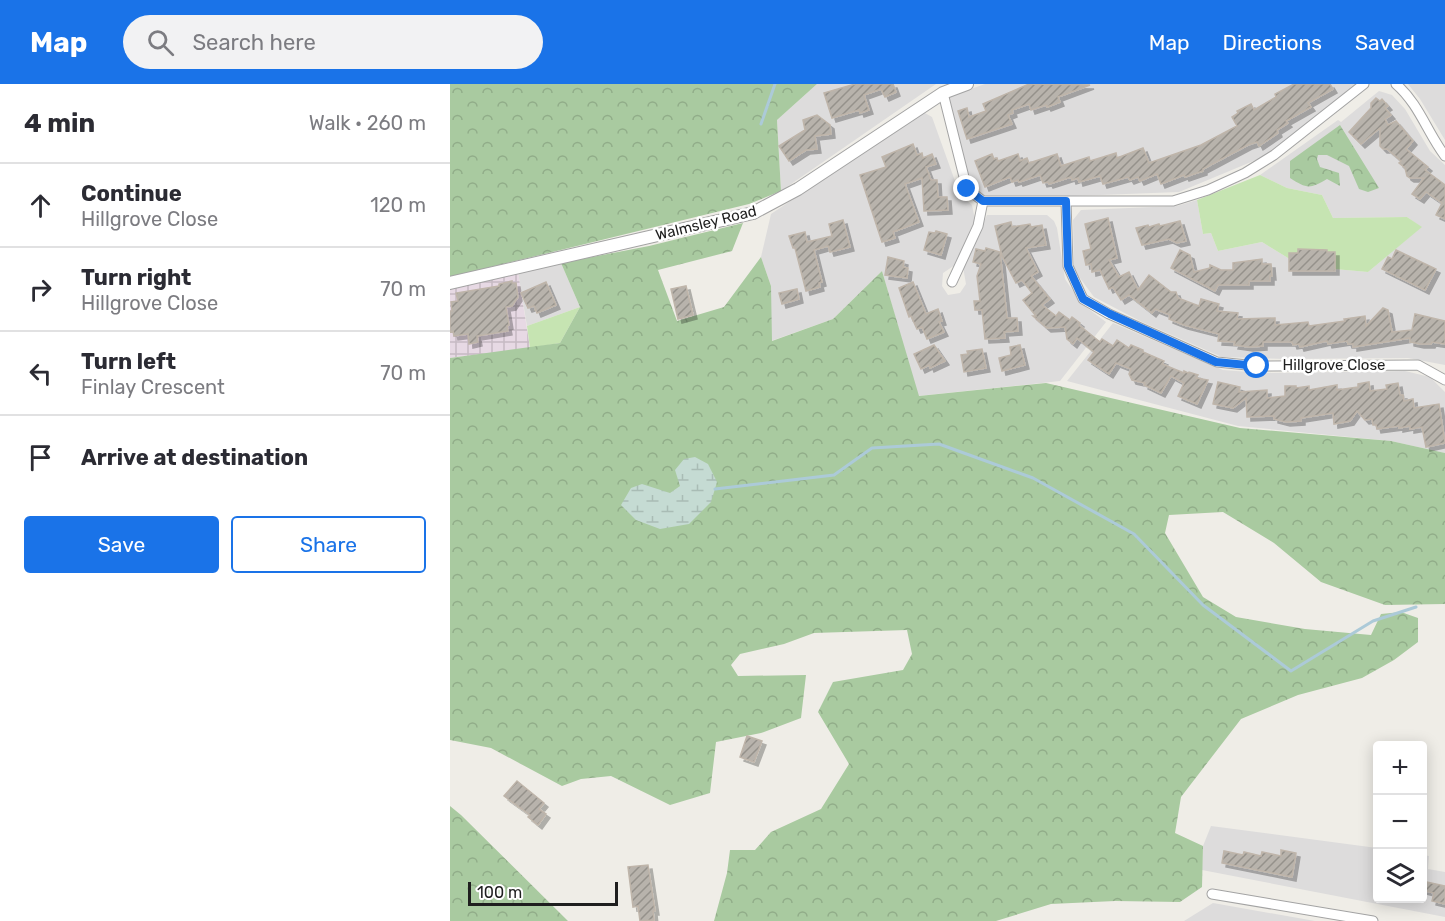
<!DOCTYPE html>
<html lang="en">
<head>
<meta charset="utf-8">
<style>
	body { margin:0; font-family:Rubik,sans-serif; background:#f2f2f3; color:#2b2b33 }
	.controls { position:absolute; right:18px; bottom:18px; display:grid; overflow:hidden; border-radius:6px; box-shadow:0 3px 15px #0003 }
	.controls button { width:54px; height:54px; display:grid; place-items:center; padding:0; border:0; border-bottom:2px solid #e1e1e2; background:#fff; color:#2b2b33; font:30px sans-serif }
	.scale { position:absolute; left:18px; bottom:15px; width:150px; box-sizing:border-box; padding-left:6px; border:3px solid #1f1f1f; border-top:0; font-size:16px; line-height:21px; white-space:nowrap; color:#1f1f1f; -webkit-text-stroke:4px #fff; paint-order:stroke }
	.stop { position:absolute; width:18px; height:18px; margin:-14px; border:4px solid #1a73e8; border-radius:50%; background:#fff }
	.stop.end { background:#1a73e8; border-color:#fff; box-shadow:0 2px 6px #0008 }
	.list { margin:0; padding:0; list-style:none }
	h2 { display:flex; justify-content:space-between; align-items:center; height:78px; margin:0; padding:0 24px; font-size:26px }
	h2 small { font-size:20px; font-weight:400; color:#7c7c81 }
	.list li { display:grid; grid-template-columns:39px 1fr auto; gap:18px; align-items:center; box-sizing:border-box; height:84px; padding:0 24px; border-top:2px solid #e1e1e2 }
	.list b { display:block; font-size:22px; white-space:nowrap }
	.list p { margin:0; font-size:20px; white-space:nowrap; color:#7c7c81 }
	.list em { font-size:20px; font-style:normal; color:#7c7c81 }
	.actions { display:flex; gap:12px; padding:18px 24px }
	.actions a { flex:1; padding:14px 0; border:2px solid #1a73e8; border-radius:6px; text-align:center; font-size:21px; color:#1a73e8 }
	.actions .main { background:#1a73e8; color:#fff }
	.icon { flex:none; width:33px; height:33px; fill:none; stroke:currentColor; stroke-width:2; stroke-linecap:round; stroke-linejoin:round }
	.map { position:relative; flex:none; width:995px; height:837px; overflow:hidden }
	header { display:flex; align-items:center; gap:36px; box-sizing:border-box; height:84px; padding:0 30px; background:#1a73e8; color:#fff }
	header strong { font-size:28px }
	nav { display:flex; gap:33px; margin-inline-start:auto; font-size:21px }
	.search { width:420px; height:54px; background:#f2f2f3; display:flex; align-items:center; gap:15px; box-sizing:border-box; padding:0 21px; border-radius:33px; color:#7c7c81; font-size:22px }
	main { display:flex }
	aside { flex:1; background:#fff }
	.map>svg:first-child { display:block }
	.residential { fill:#dddcdc }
	.industrial { fill:url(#industrial-grid) }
	.grass { fill:#c6e4b2 }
	.forest { fill:url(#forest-crowns) }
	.wetland { fill:url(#wetland-marsh) }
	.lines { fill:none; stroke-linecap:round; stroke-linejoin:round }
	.stream { stroke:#accad8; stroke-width:3 }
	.building { fill:url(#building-hatch); stroke:#bfb5aa; stroke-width:1.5; filter:url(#shadow) }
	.minor-casing { stroke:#a3a3a3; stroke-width:11 }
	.tertiary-casing { stroke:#a3a3a3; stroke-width:14 }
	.minor { stroke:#fff; stroke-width:9 }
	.tertiary { stroke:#fff; stroke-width:12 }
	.route { stroke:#1a73e8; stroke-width:8 }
	.labels { text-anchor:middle; stroke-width:5; stroke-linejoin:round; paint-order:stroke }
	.street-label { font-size:15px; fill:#1f1f1f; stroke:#fff }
</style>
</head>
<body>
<header>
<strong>Map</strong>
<div class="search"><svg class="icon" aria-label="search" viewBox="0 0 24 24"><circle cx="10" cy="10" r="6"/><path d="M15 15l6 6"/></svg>Search here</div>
<nav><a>Map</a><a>Directions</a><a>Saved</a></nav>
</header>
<main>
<aside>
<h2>4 min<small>Walk · 260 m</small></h2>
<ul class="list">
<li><svg class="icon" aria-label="ahead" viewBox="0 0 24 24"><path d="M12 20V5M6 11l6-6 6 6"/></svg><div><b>Continue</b><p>Hillgrove Close</p></div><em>120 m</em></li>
<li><svg class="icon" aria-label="right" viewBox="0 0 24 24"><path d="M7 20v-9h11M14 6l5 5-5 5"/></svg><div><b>Turn right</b><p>Hillgrove Close</p></div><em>70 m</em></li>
<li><svg class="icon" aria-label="left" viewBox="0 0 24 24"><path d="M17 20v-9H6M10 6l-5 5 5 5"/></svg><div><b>Turn left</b><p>Finlay Crescent</p></div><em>70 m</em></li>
<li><svg class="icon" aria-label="arrive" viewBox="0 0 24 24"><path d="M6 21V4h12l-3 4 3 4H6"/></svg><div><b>Arrive at destination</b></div></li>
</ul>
<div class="actions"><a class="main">Save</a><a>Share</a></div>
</aside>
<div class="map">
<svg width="995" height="837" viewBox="0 0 995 837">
	<defs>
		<pattern id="industrial-grid" width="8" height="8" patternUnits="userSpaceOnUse" patternTransform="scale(1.5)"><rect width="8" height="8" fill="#e7d9e4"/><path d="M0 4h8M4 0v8" fill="none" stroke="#c6bac3"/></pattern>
		<pattern id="forest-crowns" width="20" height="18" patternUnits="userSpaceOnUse" patternTransform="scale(1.5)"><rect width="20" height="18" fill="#a9caa0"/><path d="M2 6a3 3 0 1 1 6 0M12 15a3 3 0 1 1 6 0" fill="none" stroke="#91ad89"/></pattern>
		<pattern id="wetland-marsh" width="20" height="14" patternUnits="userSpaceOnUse" patternTransform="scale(1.5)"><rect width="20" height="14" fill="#c5dbd3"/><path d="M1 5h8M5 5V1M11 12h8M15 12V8" fill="none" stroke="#a9bcb5"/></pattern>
		<pattern id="building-hatch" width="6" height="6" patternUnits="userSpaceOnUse" patternTransform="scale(1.5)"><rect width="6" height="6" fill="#b8b3ac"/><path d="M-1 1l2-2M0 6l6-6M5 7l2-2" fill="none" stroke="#95918b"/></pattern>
		<filter id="shadow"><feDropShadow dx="4" dy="4" stdDeviation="0" flood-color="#0004"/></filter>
	</defs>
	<rect width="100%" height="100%" fill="#efede7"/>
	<path class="residential" d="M 367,0 L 486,0 L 331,107 L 327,36 Z
		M 535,0 L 907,0 L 813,73 L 729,108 L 597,113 L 536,112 L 522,105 L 499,24 L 498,13 Z
		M 958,0 L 995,0 L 995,56 L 970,15 Z
		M 929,7 L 942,11 L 955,25 L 980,67 L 995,81 L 995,281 L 958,274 L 837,275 L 772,273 L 692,238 L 644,213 L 624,186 L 623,136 L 631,126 L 727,122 L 747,116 L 753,150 L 761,149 L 768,167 L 812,158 L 851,182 L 918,188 L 971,143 L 957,133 L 883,134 L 872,111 L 837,104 L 810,91 L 888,36 L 891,38 Z
		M 473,28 L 482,33 L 510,111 L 522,121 L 525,136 L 505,181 L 493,189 L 492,202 L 498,211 L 510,209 L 516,200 L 513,183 L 537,131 L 597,131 L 604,137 L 607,144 L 615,195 L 632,220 L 656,238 L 610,297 L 468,312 L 432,187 L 383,235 L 321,257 L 321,202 L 311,173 L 321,130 Z
		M 111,179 L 130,223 L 77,242 L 68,188 Z
		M 663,239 L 773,286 L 813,289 L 955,287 L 980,293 L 995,308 L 995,369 L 941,357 L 788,342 L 617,297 Z
		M 761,742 L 927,764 L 928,814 L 972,814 L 973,771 L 979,772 L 978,785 L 995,788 L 995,833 L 752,786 L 753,762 Z
		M 763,819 L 865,837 L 734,837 Z"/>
	<path class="industrial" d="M 68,188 L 80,264 L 0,274 L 0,203 Z"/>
	<path class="grass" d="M 810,91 L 837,104 L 872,111 L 883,134 L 957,133 L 972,143 L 918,188 L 851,182 L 812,158 L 768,167 L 761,149 L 753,150 L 747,116 Z
		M 130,223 L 110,259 L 80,264 L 77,242 Z"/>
	<path class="forest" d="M 0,0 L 367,0 L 327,36 L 331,107 L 299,120 L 0,193 Z
		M 890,41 L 929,104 L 918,108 L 909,105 L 899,82 L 877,71 L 868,71 L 867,75 L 870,83 L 889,89 L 890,102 L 877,95 C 860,105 857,105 840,94 L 840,77 Z
		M 293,139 L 282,167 L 208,186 L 227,237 L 274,223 L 311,173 L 321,202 L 322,257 L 383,235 L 432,187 L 469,312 L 596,299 L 790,344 L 941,357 L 995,369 L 995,520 L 935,521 L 871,498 L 824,459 L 773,428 L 719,431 L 715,449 L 753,513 L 786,533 L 855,545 L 921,551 L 931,530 L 951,528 L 968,534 L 968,558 L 944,576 L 912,594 L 848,611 L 791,635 L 731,713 L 725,749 L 753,762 L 752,803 L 730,818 L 665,817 L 601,820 L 546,837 L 264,837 L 277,789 L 280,766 L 305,766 L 321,748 L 371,725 L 399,680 L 368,628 L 383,598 L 453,586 L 462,570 L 457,546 L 364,549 L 334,560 L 290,570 L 281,581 L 288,592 L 356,591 L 351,634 L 311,649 L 266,658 L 260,709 L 220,721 L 161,692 L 131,695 L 112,702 L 41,664 L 0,656 L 0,274 L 110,259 L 130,223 L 111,179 L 199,162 Z
		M 0,722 L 11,731 L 118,837 L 0,837 Z"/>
	<path class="wetland" d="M 245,373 L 258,380 L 267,398 L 261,418 L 239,440 L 210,445 L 186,436 L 171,421 L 181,404 L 192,400 L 220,409 L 230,402 L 225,386 L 234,375 Z"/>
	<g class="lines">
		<path class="stream" d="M 311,40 L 325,0
			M 265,405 L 384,391 L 422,364 L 489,360 L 583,394 L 684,450 L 753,521 L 841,587 L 923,537 L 966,523"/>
	</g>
	<path class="building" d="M 405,0 L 443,0 L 446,8 L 435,13 L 431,5 L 414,11 L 419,26 L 410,29 L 409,26 L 382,34 L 374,9 Z
		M 579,0 L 640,1 L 608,13 L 610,18 L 597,23 L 596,21 L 581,26 L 579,20 L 562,26 L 563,29 L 558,31 L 562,40 L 517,55 L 508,27 L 517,24 L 519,33 L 536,27 L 533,20 Z
		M 844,0 L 880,0 L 883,5 L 858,19 L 861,23 L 836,37 L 838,39 L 827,46 L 828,49 L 809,62 L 807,58 L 798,61 L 753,85 L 753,87 L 735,93 L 734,91 L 711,100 L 707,90 L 690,97 L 688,93 L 680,96 L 678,93 L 653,100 L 650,92 L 629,98 L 628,94 L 622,96 L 621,93 L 599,100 L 598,98 L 593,99 L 590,91 L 569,98 L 568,96 L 562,98 L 560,93 L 535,103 L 525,77 L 542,70 L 544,75 L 547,74 L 548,77 L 568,70 L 570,77 L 577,74 L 579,79 L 607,70 L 611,82 L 639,73 L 640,77 L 666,69 L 667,74 L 693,64 L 699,79 L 751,61 L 787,42 L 782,33 L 788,29 L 787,27 L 801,20 L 804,26 L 826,13 L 825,10 Z
		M 926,14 L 930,17 L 932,15 L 938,22 L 935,24 L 941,31 L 935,35 L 938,41 L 946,37 L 963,57 L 956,65 L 978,83 L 975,86 L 995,101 L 995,135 L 986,131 L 992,119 L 976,108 L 970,115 L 962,110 L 974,94 L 960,94 L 957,92 L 955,84 L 949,79 L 951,77 L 937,65 L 933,65 L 930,62 L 930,44 L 911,60 L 899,48 L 921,24 L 921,19 Z
		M 367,31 L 380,41 L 381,50 L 365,52 L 367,65 L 356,66 L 339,77 L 329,62 L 355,46 L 353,36 Z
		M 463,60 L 467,71 L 472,69 L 473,74 L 482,70 L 486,80 L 476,83 L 481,96 L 487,96 L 488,113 L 497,113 L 498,126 L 474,127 L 472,94 L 455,100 L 469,138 L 443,148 L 445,154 L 432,158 L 410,91 L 436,83 L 432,73 Z
		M 658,134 L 667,174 L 659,176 L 669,193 L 679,188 L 688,206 L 699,191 L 721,208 L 726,208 L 728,214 L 749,222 L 751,215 L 769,220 L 767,227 L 788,229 L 787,235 L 825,234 L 825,241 L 858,238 L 859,242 L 895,237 L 894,235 L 915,232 L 916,242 L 933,224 L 938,226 L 942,248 L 962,246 L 965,230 L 995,237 L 995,260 L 982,258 L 981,260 L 970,260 L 960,258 L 960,254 L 903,263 L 903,260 L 898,260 L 897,257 L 878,260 L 877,257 L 850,263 L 849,260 L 843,261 L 842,258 L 813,258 L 813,262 L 799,263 L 784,261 L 785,258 L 768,257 L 769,250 L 734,241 L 719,235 L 720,231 L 705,225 L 702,229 L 679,211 L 671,216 L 663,203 L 659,205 L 650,186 L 642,188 L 641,180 L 636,181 L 633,167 L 641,165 L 635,140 Z
		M 393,136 L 400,163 L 380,168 L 378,162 L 364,166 L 372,198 L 369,199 L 370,203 L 356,207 L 345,164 L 343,164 L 339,152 L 355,148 L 357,158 L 382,152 L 379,140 Z
		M 730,137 L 736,157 L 727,159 L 719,155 L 692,161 L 686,144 L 698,141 L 699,143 L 709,140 L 710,142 Z
		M 561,138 L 562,143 L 580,140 L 581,143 L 592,141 L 596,161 L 576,164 L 588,188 L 581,192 L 600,215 L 592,221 L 606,232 L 609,228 L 620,236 L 622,233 L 630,239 L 629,241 L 650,258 L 652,255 L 663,262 L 667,256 L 679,264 L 681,261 L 693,266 L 693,268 L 714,277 L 712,280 L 734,289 L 734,287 L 738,289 L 739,288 L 748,291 L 746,294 L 758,296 L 747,320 L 728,312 L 734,299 L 721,292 L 711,309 L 694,301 L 695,299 L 682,296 L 679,290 L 681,285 L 666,279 L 659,290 L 638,276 L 644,268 L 627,254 L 623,260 L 617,255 L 615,243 L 597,244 L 583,232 L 586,232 L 573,216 L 582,209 L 572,196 L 566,199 L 552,172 L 545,142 Z
		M 486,147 L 497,150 L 491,171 L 474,166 L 479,148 L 485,149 Z
		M 536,164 L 550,168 L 557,234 L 567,234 L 568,247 L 554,248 L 555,254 L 535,255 L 532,226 L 525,226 L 524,217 L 530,217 L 527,192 L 531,180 L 523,178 L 526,165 L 535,167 Z
		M 848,165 L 877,166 L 877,168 L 885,168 L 885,187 L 839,187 L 839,169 L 848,169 Z
		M 730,166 L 740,171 L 744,188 L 760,184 L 760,181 L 771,186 L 783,186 L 783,179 L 812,175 L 812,180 L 821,180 L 822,192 L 820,192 L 820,197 L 799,197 L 799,201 L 768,201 L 765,207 L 721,184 Z
		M 946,166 L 986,185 L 975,206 L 932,185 L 938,173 L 942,175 Z
		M 438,173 L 454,177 L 453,183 L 458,184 L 457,194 L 435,191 Z
		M 62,197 L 62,199 L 66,199 L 68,213 L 62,222 L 56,223 L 59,241 L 57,242 L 58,247 L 27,252 L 28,258 L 19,260 L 18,250 L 4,252 L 3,247 L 0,248 L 0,227 L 2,227 L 1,218 L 8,217 L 6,209 L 49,202 L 49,200 Z
		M 96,198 L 106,221 L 87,229 L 84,222 L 78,224 L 71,209 Z
		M 463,198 L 476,230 L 488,225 L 492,237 L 489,238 L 494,248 L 477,255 L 472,243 L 467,245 L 461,232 L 459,233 L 449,204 Z
		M 236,202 L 243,231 L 228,235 L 221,205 Z
		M 347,205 L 349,215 L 332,220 L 329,209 Z
		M 484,261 L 495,277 L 480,284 L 479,281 L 471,285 L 464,270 Z
		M 570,261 L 575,281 L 552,287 L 549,274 L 561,271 L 560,263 Z
		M 532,265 L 536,284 L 514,288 L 511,271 L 518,270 L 517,267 Z
		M 768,298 L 790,303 L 789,308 L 817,306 L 817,314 L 835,312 L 835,302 L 846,302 L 846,304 L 859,302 L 859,306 L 887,301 L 887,306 L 908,303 L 908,300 L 919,298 L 920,307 L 937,305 L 936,301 L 948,299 L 950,311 L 953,311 L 954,317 L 963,315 L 964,324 L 989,320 L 995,359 L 976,363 L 972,343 L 960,345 L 960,342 L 949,344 L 949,342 L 927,345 L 926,341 L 923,341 L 922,335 L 915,336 L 907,327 L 900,337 L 884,340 L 883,329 L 851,334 L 851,337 L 836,338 L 824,335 L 824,332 L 797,333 L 796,314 L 783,324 L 763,320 Z
		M 297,652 L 312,657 L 304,678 L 290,673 Z
		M 67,697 L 94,719 L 89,725 L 96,730 L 88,741 L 78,733 L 80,731 L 54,712 Z
		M 831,766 L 846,769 L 842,793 L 772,779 L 774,767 L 793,771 L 794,768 L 811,772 L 812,768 L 831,772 Z
		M 198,781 L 205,827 L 203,827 L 204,836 L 190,837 L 188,822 L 183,823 L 178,783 Z
		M 972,797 L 995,802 L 995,820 L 982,817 L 984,809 L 972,806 Z"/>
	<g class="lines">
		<defs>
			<path id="minor" d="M 946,0 C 969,20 977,48 995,72
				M 493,9 L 517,105 L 533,117 L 723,117 L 758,106 L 795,89 L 824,71 L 914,0
				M 616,117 L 618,182 L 633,215 L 659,230 L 767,278 L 807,282 L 968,281 L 995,296
				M 502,198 L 528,142 L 533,117
				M 762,810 L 923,837"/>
			<path id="tertiary" d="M 0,199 L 303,129 L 348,105 L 493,9 L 517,0"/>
		</defs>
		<use href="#minor" class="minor-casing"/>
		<use href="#tertiary" class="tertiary-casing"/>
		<use href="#minor" class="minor"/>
		<use href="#tertiary" class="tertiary"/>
	</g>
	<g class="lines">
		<path class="route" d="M 517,105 L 533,117 L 616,117 L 618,182 L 633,215 L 660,230 L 766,278 L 807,282"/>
	</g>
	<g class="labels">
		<g class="street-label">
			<text transform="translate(256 139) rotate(-14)" y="5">Walmsley Road</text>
			<text x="884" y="286">Hillgrove Close</text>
		</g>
	</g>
</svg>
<div class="controls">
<button>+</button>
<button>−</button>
<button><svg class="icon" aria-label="layers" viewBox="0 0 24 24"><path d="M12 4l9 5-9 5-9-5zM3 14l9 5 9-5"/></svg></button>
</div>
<div class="scale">100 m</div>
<div class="stop" style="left:807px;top:282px"></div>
<div class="stop end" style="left:517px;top:105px"></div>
</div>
</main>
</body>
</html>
